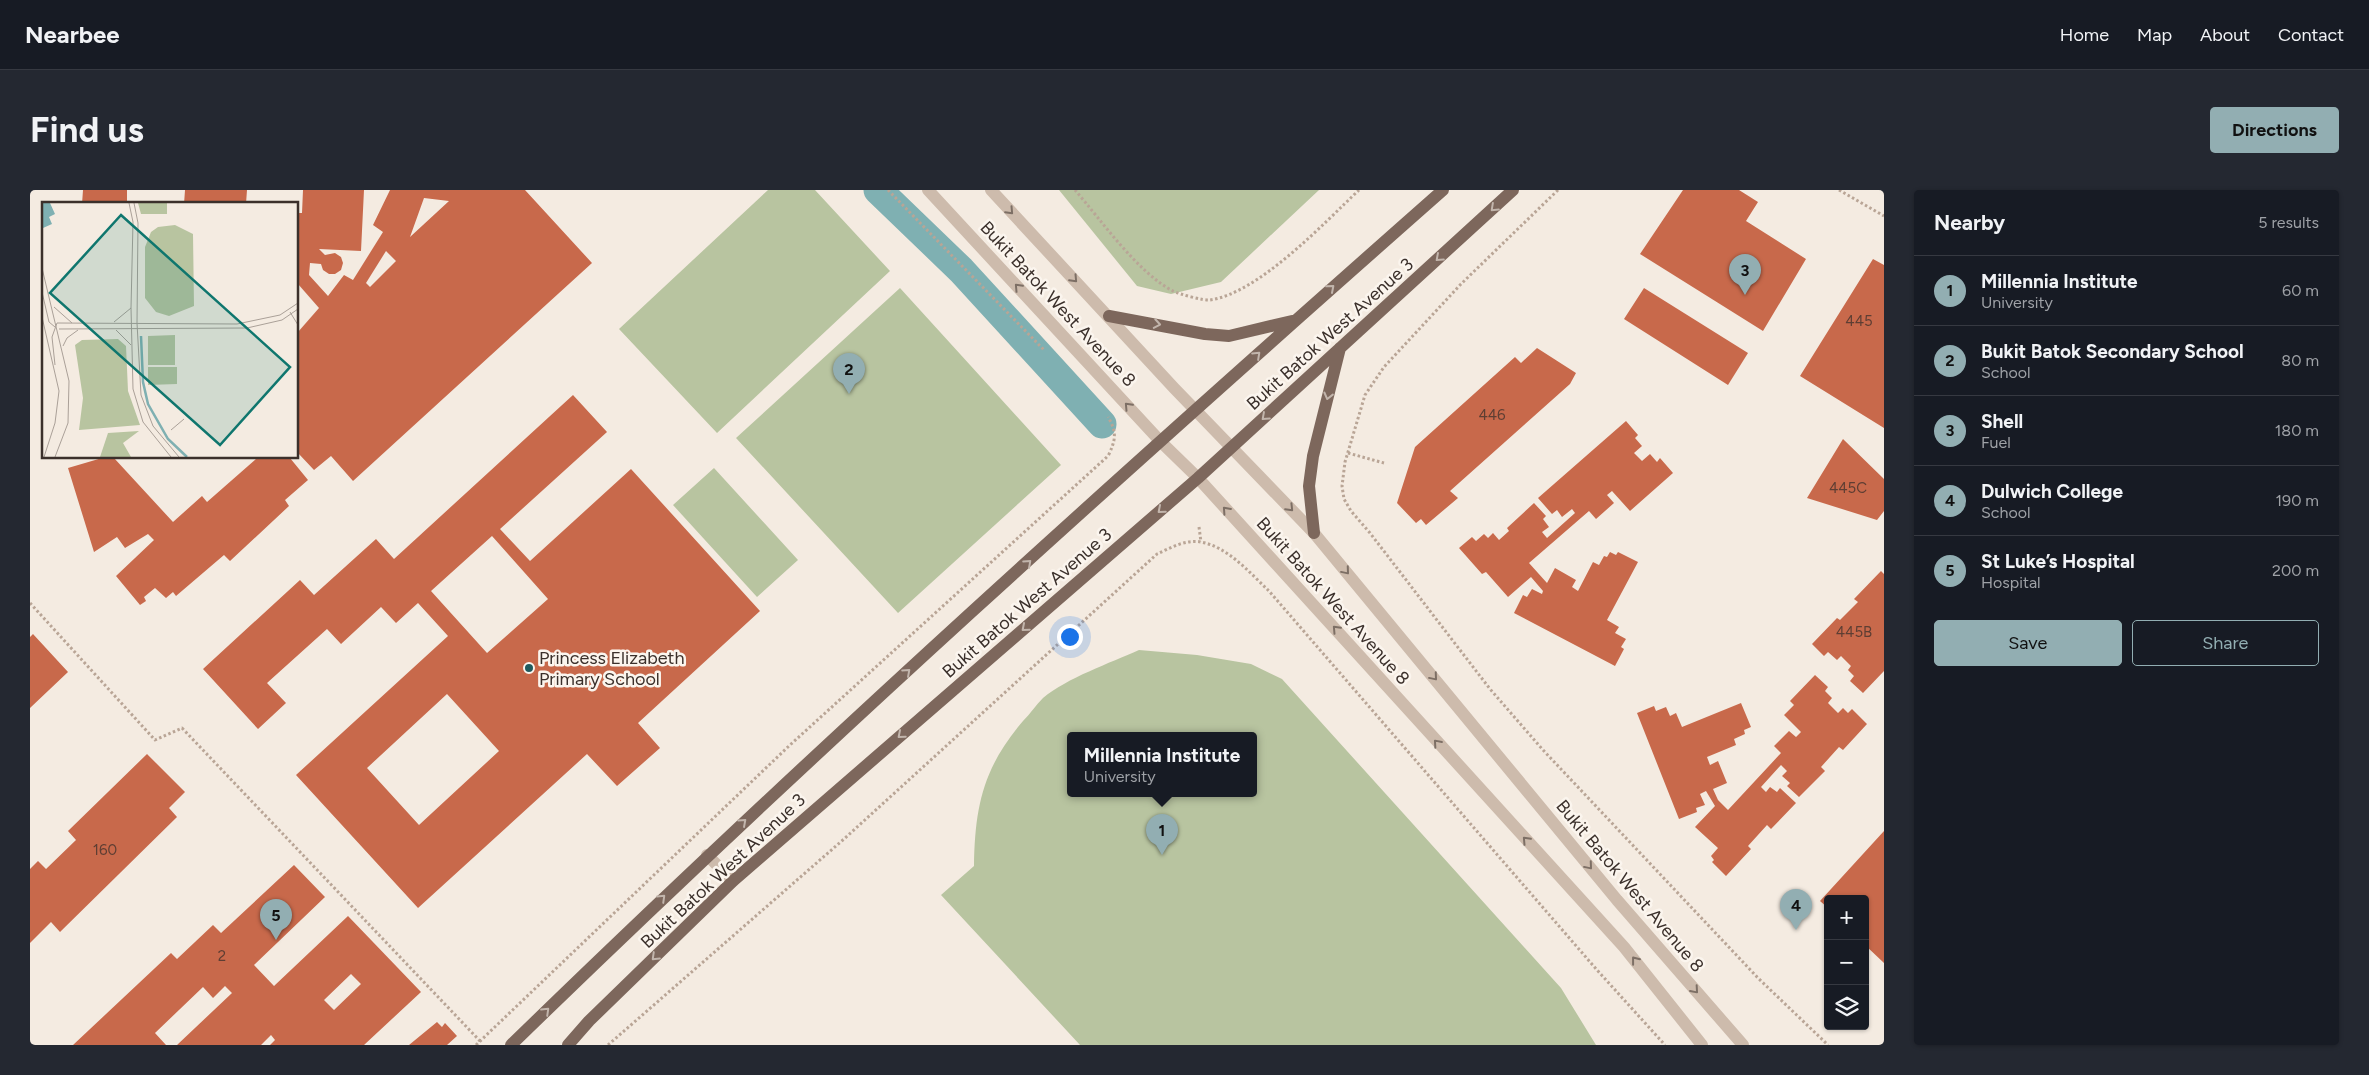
<!DOCTYPE html>
<html lang="en">
<head>
<meta charset="utf-8">
<style>
	body { margin:0; font-family:Figtree,sans-serif; background:#242831; color:#f1f3f6 }
	.controls { position:absolute; right:15px; bottom:15px; display:grid; overflow:hidden; border-radius:5px; box-shadow:0 1px 4px #0004 }
	.controls button { width:45px; height:45px; display:grid; place-items:center; padding:0; border:0; border-bottom:1px solid #363941; background:#171b24; color:#f1f3f6; font:25px sans-serif }
	.you { position:absolute; left:1039px; top:446px; width:18px; height:18px; margin:-12px; border:4px solid #fff; border-radius:50%; background:#1a73e8; box-shadow:0 0 0 8px #1a73e833 }
	.badge { display:grid; place-items:center; width:32px; height:32px; border-radius:50%; background:#92aeb2; color:#111; font-size:16px; font-weight:700 }
	.pin { position:absolute; translate:-50% -41px; filter:drop-shadow(0 1px 2px #0008) }
	.pin::after { content:''; position:absolute; top:26px; width:18px; height:15px; background:inherit; clip-path:polygon(0 0,100% 0,50% 100%) }
	.popup { position:absolute; left:1037px; top:542px; width:190px; height:65px; box-sizing:border-box; display:grid; place-content:center; border-radius:5px; background:#171b24; filter:drop-shadow(0 1px 4px #0005); font-size:16px; white-space:nowrap; color:#9ea1a6 }
	.popup b { font-size:19px; color:#f1f3f6 }
	.popup::after { content:''; position:absolute; left:50%; top:100%; margin-left:-10px; border:10px solid transparent; border-top-color:#171b24 }
	.list { margin:0; padding:0; list-style:none }
	h2 { display:flex; justify-content:space-between; align-items:center; height:65px; margin:0; padding:0 20px; font-size:21px }
	h2 small { font-size:16px; font-weight:400; color:#9ea1a6 }
	.list li { display:grid; grid-template-columns:32px 1fr auto; gap:15px; align-items:center; box-sizing:border-box; height:70px; padding:0 20px; border-top:1px solid #363941 }
	.list b { display:block; font-size:19px; white-space:nowrap }
	.list p { margin:0; font-size:16px; white-space:nowrap; color:#9ea1a6 }
	.list em { font-size:16px; font-style:normal; color:#9ea1a6 }
	.actions { display:flex; gap:10px; padding:15px 20px }
	.actions a { flex:1; padding:11px 0; border:1px solid #92aeb2; border-radius:5px; text-align:center; font-size:18px; color:#92aeb2 }
	.actions .main { background:#92aeb2; color:#111 }
	.icon { flex:none; width:28px; height:28px; fill:none; stroke:currentColor; stroke-width:2; stroke-linecap:round; stroke-linejoin:round }
	.map { position:relative; flex:none; width:1854px; height:855px; overflow:hidden; border-radius:5px }
	header { display:flex; align-items:center; gap:30px; box-sizing:border-box; height:70px; padding:0 25px; background:#171b24; border-bottom:1px solid #363941 }
	header strong { font-size:24px }
	nav { display:flex; gap:28px; margin-inline-start:auto; font-size:18px }
	.intro { display:flex; align-items:center; justify-content:space-between; box-sizing:border-box; height:120px; padding:0 30px }
	h1 { margin:0; font-size:35px }
	.button { padding:12px 22px; border-radius:5px; background:#92aeb2; color:#111; font-size:18px; font-weight:700 }
	main { display:flex; gap:30px; padding:0 30px }
	aside { flex:1; background:#171b24; border-radius:5px; box-shadow:0 1px 4px #0004 }
	.map>svg:first-child { display:block }
	.green { fill:#b8c4a0; fill-rule:evenodd }
	.lines { fill:none; stroke-linecap:round; stroke-linejoin:round }
	.canal { stroke:#7fb0b2; stroke-width:29 }
	.building { fill:#c8694b; fill-rule:evenodd }
	.path { stroke:#b9a596; stroke-width:3; stroke-dasharray:2.5 2.5; stroke-linecap:butt }
	.minor { stroke:#cdbbac; stroke-width:12 }
	.major { stroke:#7d675c; stroke-width:12 }
	.oneway { stroke:#c2b5ac }
	.oneway2 { stroke:#7d6f65 }
	.poi-dot { fill:#1f5a5e; stroke:#fbf5ee; stroke-width:2 }
	.labels { text-anchor:middle; stroke-width:5; stroke-linejoin:round; paint-order:stroke }
	.number-label { font-size:15px; fill:#5e3e33 }
	.street-label { font-size:18px; fill:#3b302b; stroke:#fbf5ee }
	.poi-label { font-size:18px; fill:#3b302b; stroke:#fbf5ee; text-anchor:start }
	.inset-river { fill:none; stroke:#7fb0b2; stroke-width:2.5 }
	.inset-road { fill:none; stroke:#aaa098; stroke-width:1 }
	.view { fill:#0f766e; fill-opacity:0.15; stroke:#0f766e; stroke-width:2.5 }
	.inset-edge { fill:none; stroke:#3b302b; stroke-width:2.5 }
</style>
</head>
<body>
<header>
<strong>Nearbee</strong>
<nav><a>Home</a><a>Map</a><a>About</a><a>Contact</a></nav>
</header>
<div class="intro"><h1>Find us</h1><a class="button">Directions</a></div>
<main>
<div class="map">
<svg width="1854" height="855" viewBox="0 0 1854 855">
	<rect width="100%" height="100%" fill="#f4ebe1"/>
	<path class="green" d="M 738,0 L 785,0 L 860,81 L 687,243 L 589,139 Z
		M 1029,0 L 1289,0 L 1191,92 L 1141,104 L 1107,96 Z
		M 870,98 L 1031,275 L 868,423 L 706,248 Z
		M 684,278 L 768,370 L 727,407 L 643,315 Z
		M 1109,460 L 1167,465 L 1221,474 L 1252,489 L 1531,798 L 1566,855 L 1050,855 L 911,705 L 944,676 C 945,616 953,578 993,531 C 1000,524 1006,515 1013,508 C 1037,488 1080,473 1109,460 ZM 1041,546 L 1223,546 L 1223,604 L 1041,604 Z"/>
	<g class="lines">
		<path class="canal" d="M 848,0 L 931,80 L 1072,234"/>
	</g>
	<path class="building" d="M 53,0 L 97,0 L 97,14 L 52,14 Z
		M 155,0 L 217,0 L 216,14 L 154,14 Z
		M 273,0 L 334,0 L 331,61 L 289,59 L 295,65 L 305,63 L 311,67 L 313,73 L 311,80 L 305,84 L 299,84 L 293,80 L 291,74 L 280,73 L 279,85 L 298,106 L 314,85 L 323,90 L 353,42 L 343,35 L 360,0 L 495,0 L 562,73 L 323,291 L 301,266 L 284,280 L 268,263 L 268,142 L 289,118 L 268,94 L 268,23 L 272,23 ZM 394,8 L 419,11 L 380,47 ZM 356,61 L 366,71 L 340,97 L 336,93 Z
		M 1653,0 L 1709,0 L 1728,12 L 1716,31 L 1776,69 L 1733,141 L 1610,64 Z
		M 1843,69 L 1854,75 L 1854,238 L 1770,186 Z
		M 1614,98 L 1718,163 L 1698,195 L 1594,129 Z
		M 1507,158 L 1546,183 L 1540,194 L 1420,301 L 1428,308 L 1396,335 L 1391,329 L 1386,333 L 1367,313 L 1385,257 L 1485,167 L 1491,173 Z
		M 543,205 L 577,242 L 470,339 L 500,371 L 601,279 L 730,421 L 608,533 L 630,558 L 587,596 L 557,564 L 388,718 L 266,585 L 418,446 L 388,413 L 366,433 L 351,417 L 311,454 L 297,439 L 237,493 L 256,513 L 228,539 L 173,479 L 270,390 L 284,405 L 346,349 L 364,369 ZM 462,346 L 518,409 L 457,463 L 401,401 ZM 417,504 L 469,561 L 389,635 L 337,578 Z
		M 1596,231 L 1608,245 L 1605,248 L 1612,256 L 1604,263 L 1612,271 L 1620,264 L 1627,272 L 1630,268 L 1643,283 L 1600,321 L 1582,301 L 1577,305 L 1584,313 L 1566,329 L 1559,321 L 1499,373 L 1517,393 L 1525,378 L 1546,390 L 1542,397 L 1548,401 L 1563,372 L 1569,375 L 1574,366 L 1577,367 L 1580,362 L 1586,365 L 1588,362 L 1608,372 L 1577,430 L 1589,437 L 1585,443 L 1596,449 L 1591,457 L 1594,459 L 1585,476 L 1484,423 L 1493,405 L 1497,407 L 1502,399 L 1512,404 L 1513,401 L 1501,387 L 1478,407 L 1456,382 L 1452,384 L 1429,358 L 1442,347 L 1446,351 L 1454,344 L 1458,348 L 1463,343 L 1469,350 L 1479,341 L 1477,338 L 1504,313 L 1516,326 L 1513,329 L 1519,337 L 1512,342 L 1517,348 L 1545,323 L 1542,319 L 1532,327 L 1527,320 L 1522,324 L 1508,308 Z
		M 1813,249 L 1854,289 L 1854,321 L 1847,330 L 1777,308 Z
		M 72,268 L 84,268 L 143,332 L 172,306 L 177,312 L 227,268 L 260,268 L 278,290 L 255,310 L 259,316 L 200,371 L 194,365 L 146,406 L 143,402 L 136,408 L 125,398 L 114,407 L 116,411 L 110,415 L 86,386 L 124,350 L 118,344 L 95,358 L 87,347 L 64,362 L 38,278 Z
		M 1851,381 L 1854,384 L 1854,481 L 1833,503 L 1820,491 L 1824,486 L 1818,480 L 1821,476 L 1811,466 L 1807,470 L 1798,462 L 1794,466 L 1782,454 L 1807,428 L 1810,430 L 1828,412 L 1824,409 Z
		M 3,444 L 38,482 L 0,518 L 0,447 Z
		M 1785,485 L 1798,497 L 1795,501 L 1802,508 L 1798,513 L 1808,523 L 1813,518 L 1818,523 L 1822,519 L 1837,534 L 1813,560 L 1809,557 L 1791,577 L 1795,581 L 1769,607 L 1757,596 L 1760,593 L 1752,586 L 1757,581 L 1751,575 L 1731,597 L 1736,602 L 1740,597 L 1747,602 L 1750,598 L 1766,613 L 1741,639 L 1737,635 L 1718,656 L 1721,659 L 1696,686 L 1682,672 L 1684,670 L 1681,666 L 1688,658 L 1665,637 L 1685,616 L 1676,601 L 1670,604 L 1675,615 L 1666,618 L 1667,622 L 1649,629 L 1607,523 L 1624,516 L 1626,521 L 1636,517 L 1640,526 L 1646,523 L 1652,537 L 1711,513 L 1721,537 L 1714,540 L 1715,544 L 1704,549 L 1706,555 L 1677,567 L 1680,575 L 1688,571 L 1697,593 L 1683,599 L 1688,610 L 1698,620 L 1751,563 L 1744,556 L 1759,541 L 1766,547 L 1771,542 L 1754,525 L 1764,515 L 1760,511 Z
		M 117,564 L 155,602 L 139,618 L 147,627 L 30,742 L 21,732 L 0,753 L 0,679 L 8,671 L 16,679 L 46,650 L 38,641 Z
		M 1854,641 L 1854,773 L 1835,755 L 1835,709 L 1798,709 L 1798,718 L 1790,711 Z
		M 264,675 L 295,707 L 224,775 L 244,796 L 318,726 L 391,802 L 334,855 L 240,855 L 245,850 L 241,845 L 231,855 L 147,855 L 202,803 L 195,796 L 183,808 L 173,797 L 125,843 L 136,855 L 43,855 L 141,763 L 147,769 L 183,735 L 191,743 ZM 321,784 L 331,794 L 304,820 L 294,810 Z
		M 407,832 L 412,837 L 415,833 L 427,846 L 417,855 L 379,855 Z"/>
	<g class="lines">
		<path class="path" d="M 858,0 L 1015,161
			M 1045,0 C 1071,30 1108,83 1143,101 C 1149,104 1174,111 1180,110 C 1229,103 1294,33 1329,0
			M 1528,0 L 1431,94 L 1354,177 L 1335,205 L 1315,272 L 1312,296 L 1314,309 L 1321,321 L 1340,343 L 1460,499 L 1513,560 L 1728,788 L 1798,855
			M 1809,0 L 1854,26
			M 1318,263 L 1354,273
			M 1169,337 L 1171,352
			M 0,413 L 125,550 L 152,538 L 450,851
			M 446,855 L 760,555 L 1078,266 C 1086,250 1087,242 1078,227
			M 578,855 L 814,649 L 1127,364 C 1140,358 1156,349 1171,352 C 1198,357 1220,383 1239,401 L 1567,780 L 1635,855"/>
		<path class="minor" d="M 898,0 L 1131,252 L 1168,288 L 1594,757 L 1672,855
			M 961,0 L 1144,198 L 1284,343 L 1587,710 L 1713,855
			M 677,665 L 703,691"/>
		<path class="major" d="M 1079,126 L 1175,144 L 1199,146 L 1262,131
			M 1284,343 L 1279,296 L 1283,266 L 1310,158
			M 481,855 C 783,561 1097,279 1413,0
			M 538,855 L 559,831 L 703,691 L 1168,288 L 1483,0"/>
	</g>
	<defs><path id="oneway-chevron" d="M-2-3.5L2.5 0L-2 3.5" fill="none" stroke-width="1.6" stroke-linecap="round" stroke-linejoin="round" transform="scale(1.25)"/></defs>
	<g class="oneway">
		<use href="#oneway-chevron" transform="translate(1464 18) rotate(137)"/>
		<use href="#oneway-chevron" transform="translate(1409 68) rotate(138)"/>
		<use href="#oneway-chevron" transform="translate(1301 98) rotate(-41)"/>
		<use href="#oneway-chevron" transform="translate(1127 134) rotate(10)"/>
		<use href="#oneway-chevron" transform="translate(1227 165) rotate(-43)"/>
		<use href="#oneway-chevron" transform="translate(1298 206) rotate(104)"/>
		<use href="#oneway-chevron" transform="translate(1235 227) rotate(138)"/>
		<use href="#oneway-chevron" transform="translate(1131 320) rotate(139)"/>
		<use href="#oneway-chevron" transform="translate(998 373) rotate(-42)"/>
		<use href="#oneway-chevron" transform="translate(995 438) rotate(139)"/>
		<use href="#oneway-chevron" transform="translate(877 482) rotate(-42)"/>
		<use href="#oneway-chevron" transform="translate(871 545) rotate(139)"/>
		<use href="#oneway-chevron" transform="translate(713 632) rotate(-42)"/>
		<use href="#oneway-chevron" transform="translate(632 708) rotate(-44)"/>
		<use href="#oneway-chevron" transform="translate(625 767) rotate(136)"/>
		<use href="#oneway-chevron" transform="translate(516 821) rotate(-44)"/>
	</g>
	<g class="oneway2">
		<use href="#oneway-chevron" transform="translate(980 21) rotate(47)"/>
		<use href="#oneway-chevron" transform="translate(1044 89) rotate(47)"/>
		<use href="#oneway-chevron" transform="translate(988 97) rotate(-133)"/>
		<use href="#oneway-chevron" transform="translate(1098 216) rotate(-133)"/>
		<use href="#oneway-chevron" transform="translate(1260 318) rotate(46)"/>
		<use href="#oneway-chevron" transform="translate(1196 320) rotate(-132)"/>
		<use href="#oneway-chevron" transform="translate(1316 381) rotate(50)"/>
		<use href="#oneway-chevron" transform="translate(1306 439) rotate(-133)"/>
		<use href="#oneway-chevron" transform="translate(1404 487) rotate(50)"/>
		<use href="#oneway-chevron" transform="translate(1407 553) rotate(-131)"/>
		<use href="#oneway-chevron" transform="translate(1496 650) rotate(-133)"/>
		<use href="#oneway-chevron" transform="translate(1559 676) rotate(50)"/>
		<use href="#oneway-chevron" transform="translate(1605 770) rotate(-128)"/>
		<use href="#oneway-chevron" transform="translate(1665 800) rotate(49)"/>
	</g>
	<circle class="poi-dot" cx="499" cy="478" r="5"/>
	<g class="labels">
		<g class="number-label">
			<text x="1829" y="136">445</text>
			<text x="1462" y="230">446</text>
			<text x="1818" y="303">445C</text>
			<text x="1824" y="447">445B</text>
			<text x="75" y="665">160</text>
			<text x="192" y="771">2</text>
		</g>
		<g class="street-label">
			<text transform="translate(1028 114) rotate(47)" y="6">Bukit Batok West Avenue 8</text>
			<text transform="translate(1300 144) rotate(-42)" y="6">Bukit Batok West Avenue 3</text>
			<text transform="translate(1303 411) rotate(48)" y="6">Bukit Batok West Avenue 8</text>
			<text transform="translate(997 413) rotate(-41)" y="6">Bukit Batok West Avenue 3</text>
			<text transform="translate(693 681) rotate(-43)" y="6">Bukit Batok West Avenue 3</text>
			<text transform="translate(1600 696) rotate(50)" y="6">Bukit Batok West Avenue 8</text>
		</g>
		<g class="poi-label">
			<text x="509" y="474">Princess Elizabeth<tspan x="509" dy="21">Primary School</tspan></text>
		</g>
	</g>
	<g transform="translate(12 12)">
		<rect width="256" height="256" fill="#f4ebe1"/>
		<path d="M 96,1 L 125,1 L 125,12 L 99,12 ZM 133,23 L 151,32 L 152,104 L 127,114 L 114,110 L 103,96 L 103,45 L 109,30 L 116,25 ZM 133,133 L 133,163 L 106,163 L 106,134 ZM 76,137 L 84,144 L 86,189 L 98,223 L 37,228 L 41,196 L 33,143 L 40,138 ZM 106,165 L 135,165 L 135,182 L 106,183 ZM 97,229 L 81,241 L 89,255 L 58,255 L 66,231 Z" fill="#b8c4a0"/>
		<path d="M 0,1 L 8,1 L 13,12 L 7,15 L 10,22 L 1,26 Z" fill="#7fb0b2"/>
		<path class="inset-river" d="M 99,134 L 101,180 L 106,202 L 126,237 L 145,255"/>
		<path class="inset-road" d="M 87,1 L 91,20 L 89,106 L 91,187 L 101,220 L 129,255M 92,1 L 96,21 L 95,121 L 99,193 L 111,224 L 137,255M 0,66 L 27,179 L 26,221 L 13,255M 0,90 L 7,120 L 13,125M 12,105 L 30,121M 248,110 L 256,123M 0,115 L 17,189 L 13,221 L 2,255M 72,120 L 89,106M 15,121 L 195,122 L 238,113 L 256,101M 17,127 L 205,126 L 240,118 L 256,107M 74,128 L 89,143M 21,144 L 25,136 L 36,128M 13,163 L 10,135 L 15,121M 129,228 L 142,217"/>
		<path class="view" d="M 79,13 L 248,165 L 178,243 L 8,91 Z"/>
		<rect width="256" height="256" class="inset-edge"/>
	</g>
</svg>
<div class="controls">
<button>+</button>
<button>−</button>
<button><svg class="icon" aria-label="layers" viewBox="0 0 24 24"><path d="M12 4l9 5-9 5-9-5zM3 14l9 5 9-5"/></svg></button>
</div>
<div class="you"></div>
<div class="pin badge" style="left:1132px;top:665px">1</div>
<div class="popup"><b>Millennia Institute</b>University</div>
<div class="pin badge" style="left:819px;top:204px">2</div>
<div class="pin badge" style="left:1715px;top:105px">3</div>
<div class="pin badge" style="left:1766px;top:740px">4</div>
<div class="pin badge" style="left:246px;top:750px">5</div>
</div>
<aside>
<h2>Nearby<small>5 results</small></h2>
<ul class="list">
<li><span class="badge">1</span><div><b>Millennia Institute</b><p>University</p></div><em>60 m</em></li>
<li><span class="badge">2</span><div><b>Bukit Batok Secondary School</b><p>School</p></div><em>80 m</em></li>
<li><span class="badge">3</span><div><b>Shell</b><p>Fuel</p></div><em>180 m</em></li>
<li><span class="badge">4</span><div><b>Dulwich College</b><p>School</p></div><em>190 m</em></li>
<li><span class="badge">5</span><div><b>St Luke’s Hospital</b><p>Hospital</p></div><em>200 m</em></li>
</ul>
<div class="actions"><a class="main">Save</a><a>Share</a></div>
</aside>
</main>
</body>
</html>
